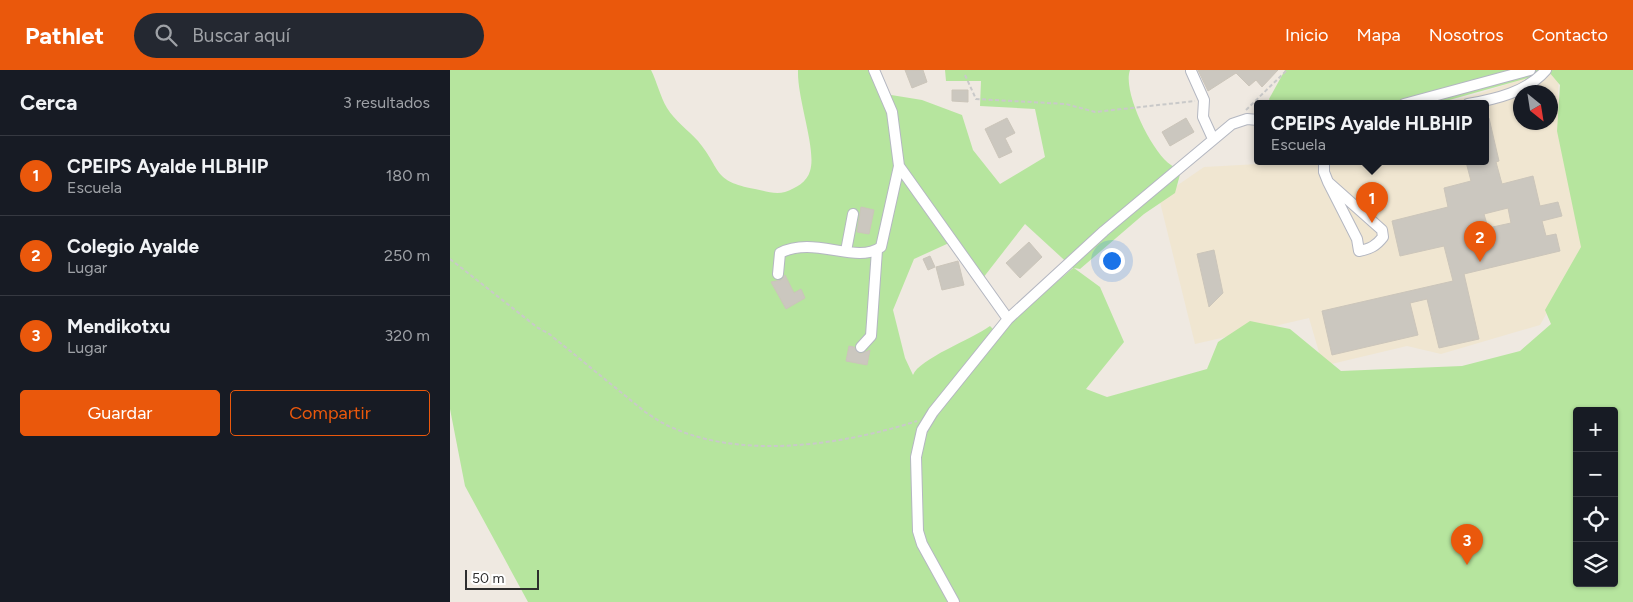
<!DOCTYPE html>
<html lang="es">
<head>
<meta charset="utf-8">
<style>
	body { margin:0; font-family:Figtree,sans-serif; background:#242831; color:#f1f3f6 }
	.controls { position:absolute; right:15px; bottom:15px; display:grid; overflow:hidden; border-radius:5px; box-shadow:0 1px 4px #0004 }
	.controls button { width:45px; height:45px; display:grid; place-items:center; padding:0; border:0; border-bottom:1px solid #363941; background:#171b24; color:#f1f3f6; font:25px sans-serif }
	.compass { position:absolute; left:1063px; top:15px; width:45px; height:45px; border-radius:50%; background:#171b24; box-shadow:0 1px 4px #0004; rotate:150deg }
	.scale { position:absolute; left:15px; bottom:12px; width:74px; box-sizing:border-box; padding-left:5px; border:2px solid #2e2e2e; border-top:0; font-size:14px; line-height:18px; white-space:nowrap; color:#2e2e2e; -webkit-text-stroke:4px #fff; paint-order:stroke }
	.you { position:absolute; left:661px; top:190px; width:18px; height:18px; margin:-12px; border:4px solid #fff; border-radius:50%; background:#1a73e8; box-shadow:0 0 0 8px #1a73e833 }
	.badge { display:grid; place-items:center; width:32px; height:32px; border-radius:50%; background:#ea580c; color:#fff; font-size:16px; font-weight:700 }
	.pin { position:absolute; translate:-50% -41px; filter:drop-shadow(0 1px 2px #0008) }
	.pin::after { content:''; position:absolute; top:26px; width:18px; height:15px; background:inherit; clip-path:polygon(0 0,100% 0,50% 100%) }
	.popup { position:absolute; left:804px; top:30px; width:235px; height:65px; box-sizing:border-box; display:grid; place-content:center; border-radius:5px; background:#171b24; filter:drop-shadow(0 1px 4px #0005); font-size:16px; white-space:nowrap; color:#9ea1a6 }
	.popup b { font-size:19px; color:#f1f3f6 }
	.popup::after { content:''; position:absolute; left:50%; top:100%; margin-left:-10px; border:10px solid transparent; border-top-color:#171b24 }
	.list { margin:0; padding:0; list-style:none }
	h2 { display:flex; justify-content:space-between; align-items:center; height:65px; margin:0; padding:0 20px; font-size:21px }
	h2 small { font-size:16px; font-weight:400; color:#9ea1a6 }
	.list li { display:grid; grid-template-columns:32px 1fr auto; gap:15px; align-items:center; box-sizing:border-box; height:80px; padding:0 20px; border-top:1px solid #363941 }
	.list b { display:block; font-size:19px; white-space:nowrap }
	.list p { margin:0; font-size:16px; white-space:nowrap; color:#9ea1a6 }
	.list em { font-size:16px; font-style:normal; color:#9ea1a6 }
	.actions { display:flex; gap:10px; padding:15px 20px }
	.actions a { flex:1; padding:11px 0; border:1px solid #ea580c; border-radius:5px; text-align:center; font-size:18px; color:#ea580c }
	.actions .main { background:#ea580c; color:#fff }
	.icon { flex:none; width:28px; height:28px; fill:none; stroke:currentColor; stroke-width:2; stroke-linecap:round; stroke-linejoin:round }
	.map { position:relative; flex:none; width:1183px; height:532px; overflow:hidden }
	header { display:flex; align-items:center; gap:30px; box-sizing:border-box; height:70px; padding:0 25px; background:#ea580c; color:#fff }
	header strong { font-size:24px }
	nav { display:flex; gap:28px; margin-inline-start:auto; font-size:18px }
	.search { width:350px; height:45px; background:#242831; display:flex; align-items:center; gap:12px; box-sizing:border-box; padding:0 18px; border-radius:28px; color:#9ea1a6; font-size:19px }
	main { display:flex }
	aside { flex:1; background:#171b24 }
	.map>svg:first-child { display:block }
	.education { fill:#f0e6d1; fill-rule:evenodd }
	.green { fill:#b6e59e; fill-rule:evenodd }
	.building { fill:#cbc7bf; stroke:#cbc5ba; fill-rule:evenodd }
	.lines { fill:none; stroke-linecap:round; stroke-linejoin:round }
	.minor-casing { stroke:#b4b7c1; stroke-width:12 }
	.path { stroke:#c9c9c9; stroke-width:2; stroke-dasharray:4 2.5; stroke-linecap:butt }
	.minor { stroke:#fff; stroke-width:10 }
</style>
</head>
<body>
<header>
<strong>Pathlet</strong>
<div class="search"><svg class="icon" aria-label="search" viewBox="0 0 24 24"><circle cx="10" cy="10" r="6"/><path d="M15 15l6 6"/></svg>Buscar aquí</div>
<nav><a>Inicio</a><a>Mapa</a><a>Nosotros</a><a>Contacto</a></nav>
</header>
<main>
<aside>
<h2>Cerca<small>3 resultados</small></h2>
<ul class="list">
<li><span class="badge">1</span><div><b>CPEIPS Ayalde HLBHIP</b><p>Escuela</p></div><em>180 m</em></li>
<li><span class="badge">2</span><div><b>Colegio Ayalde</b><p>Lugar</p></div><em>250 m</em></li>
<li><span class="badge">3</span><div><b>Mendikotxu</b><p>Lugar</p></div><em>320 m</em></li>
</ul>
<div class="actions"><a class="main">Guardar</a><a>Compartir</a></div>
</aside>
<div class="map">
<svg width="1183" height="532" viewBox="0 0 1183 532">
	<rect width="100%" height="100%" fill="#efe9e1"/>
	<path class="education" d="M 1100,0 L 1109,8 L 1108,23 L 1134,178 L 1090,255 L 991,284 L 957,276 L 873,296 L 859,248 L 745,274 L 709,128 L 754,97 L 846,92 L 1036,92 L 1036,34 L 990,34 L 1028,24 ZM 1070,22 L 1100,22 L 1100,52 L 1070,52 Z"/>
	<path class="green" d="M 0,0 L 201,0 C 207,12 210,26 217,38 C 225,51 238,60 248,71 C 272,100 262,111 305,119 C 316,121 325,125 335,122 C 346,118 357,112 360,101 C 367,80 347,29 348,0 L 428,0 L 435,24 L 472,30 L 512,45 L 523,80 L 550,114 L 595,87 L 585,39 L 530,36 L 531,11 L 496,11 L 495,0 L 680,0 C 672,21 702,83 721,95 C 724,98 728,97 732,97 L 725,123 L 694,144 L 630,199 L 624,198 L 650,217 L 674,272 L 636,319 L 657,327 L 757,299 L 768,272 L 800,251 L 840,259 L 891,301 L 1012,296 L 1070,281 L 1101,254 L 1095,240 L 1131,177 L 1107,61 L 1110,15 L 1099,2 L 985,34 L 821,34 L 819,29 L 835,0 L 1183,0 L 1183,532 L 78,532 L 15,416 L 0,339 ZM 575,154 L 623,198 L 547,263 L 540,256 C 522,269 469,289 463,305 L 455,288 L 443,240 L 464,189 L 499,173 L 533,208 ZM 1127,341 L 1164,341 L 1164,513 L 1127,513 Z"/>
	<path class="building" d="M 455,0 L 473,0 L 477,12 L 462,18 Z
		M 748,0 L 828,0 L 812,17 L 806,10 L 799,16 L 786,3 L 758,21 Z
		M 502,20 L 518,20 L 518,32 L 502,31 Z
		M 557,48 L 565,63 L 555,68 L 562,82 L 549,88 L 535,59 Z
		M 736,48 L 744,62 L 720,76 L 712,62 Z
		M 1039,48 L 1049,91 L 1046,92 L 1052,114 L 1083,106 L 1090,136 L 1108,132 L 1112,146 L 1092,151 L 1096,166 L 1106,164 L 1110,181 L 1014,204 L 1029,269 L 989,278 L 977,229 L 960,233 L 968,265 L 882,285 L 872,241 L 1003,211 L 994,176 L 950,186 L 942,151 L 998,137 L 994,118 L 1021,111 L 1016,92 L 1036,92 L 1036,49 ZM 1058,138 L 1061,153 L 1038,158 L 1034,144 Z
		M 411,137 L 424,140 L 419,164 L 407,162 Z
		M 579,172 L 592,187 L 570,208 L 556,193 Z
		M 764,180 L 773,223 L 759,237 L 747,184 Z
		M 480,186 L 485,197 L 478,200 L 473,189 Z
		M 508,191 L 514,215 L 492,220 L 486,197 Z
		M 335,205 L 344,223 L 351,219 L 355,228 L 336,239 L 321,212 L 331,210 Z
		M 399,276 L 404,277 L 410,284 L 420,280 L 417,295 L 396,291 Z"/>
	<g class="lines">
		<defs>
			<path id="minor" d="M 424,0 L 442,42 L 449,96 L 558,249
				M 741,1 L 754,30 L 753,47 L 763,69
				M 954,34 L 1080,0
				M 1018,34 C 1046,29 1077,22 1096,0
				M 874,92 L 874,102 L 878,112 L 907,169 L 909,181 C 920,179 926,176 933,167 L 932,160 L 878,112
				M 396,181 L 403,144
				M 328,204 L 330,183 C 364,165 406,195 431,177 L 449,96
				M 411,277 L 421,266 L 427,180
				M 504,532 L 472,474 L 468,461 L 466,387 L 472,360 L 483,342 L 558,249 L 654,161 L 782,54 L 797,49 L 808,50"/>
		</defs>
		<use href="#minor" class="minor-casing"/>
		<path class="path" d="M 515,5 L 526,29 L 616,34 L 645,42 L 745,31
			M 796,40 L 837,0
			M 0,189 L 88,258 L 98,263 L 194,341 C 266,395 387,377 467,351"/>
		<use href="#minor" class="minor"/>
	</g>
</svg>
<div class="controls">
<button>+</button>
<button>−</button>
<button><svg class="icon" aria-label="locate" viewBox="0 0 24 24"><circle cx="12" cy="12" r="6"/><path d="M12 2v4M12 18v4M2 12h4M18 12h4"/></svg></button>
<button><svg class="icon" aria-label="layers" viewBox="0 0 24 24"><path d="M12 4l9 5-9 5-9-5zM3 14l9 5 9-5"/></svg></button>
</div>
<svg class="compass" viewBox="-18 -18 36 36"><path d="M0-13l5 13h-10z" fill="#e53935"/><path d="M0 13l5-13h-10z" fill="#9ea1a6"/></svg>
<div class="scale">50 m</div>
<div class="you"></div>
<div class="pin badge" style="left:922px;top:153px">1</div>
<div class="popup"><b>CPEIPS Ayalde HLBHIP</b>Escuela</div>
<div class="pin badge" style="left:1030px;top:192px">2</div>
<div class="pin badge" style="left:1017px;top:495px">3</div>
</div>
</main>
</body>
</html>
